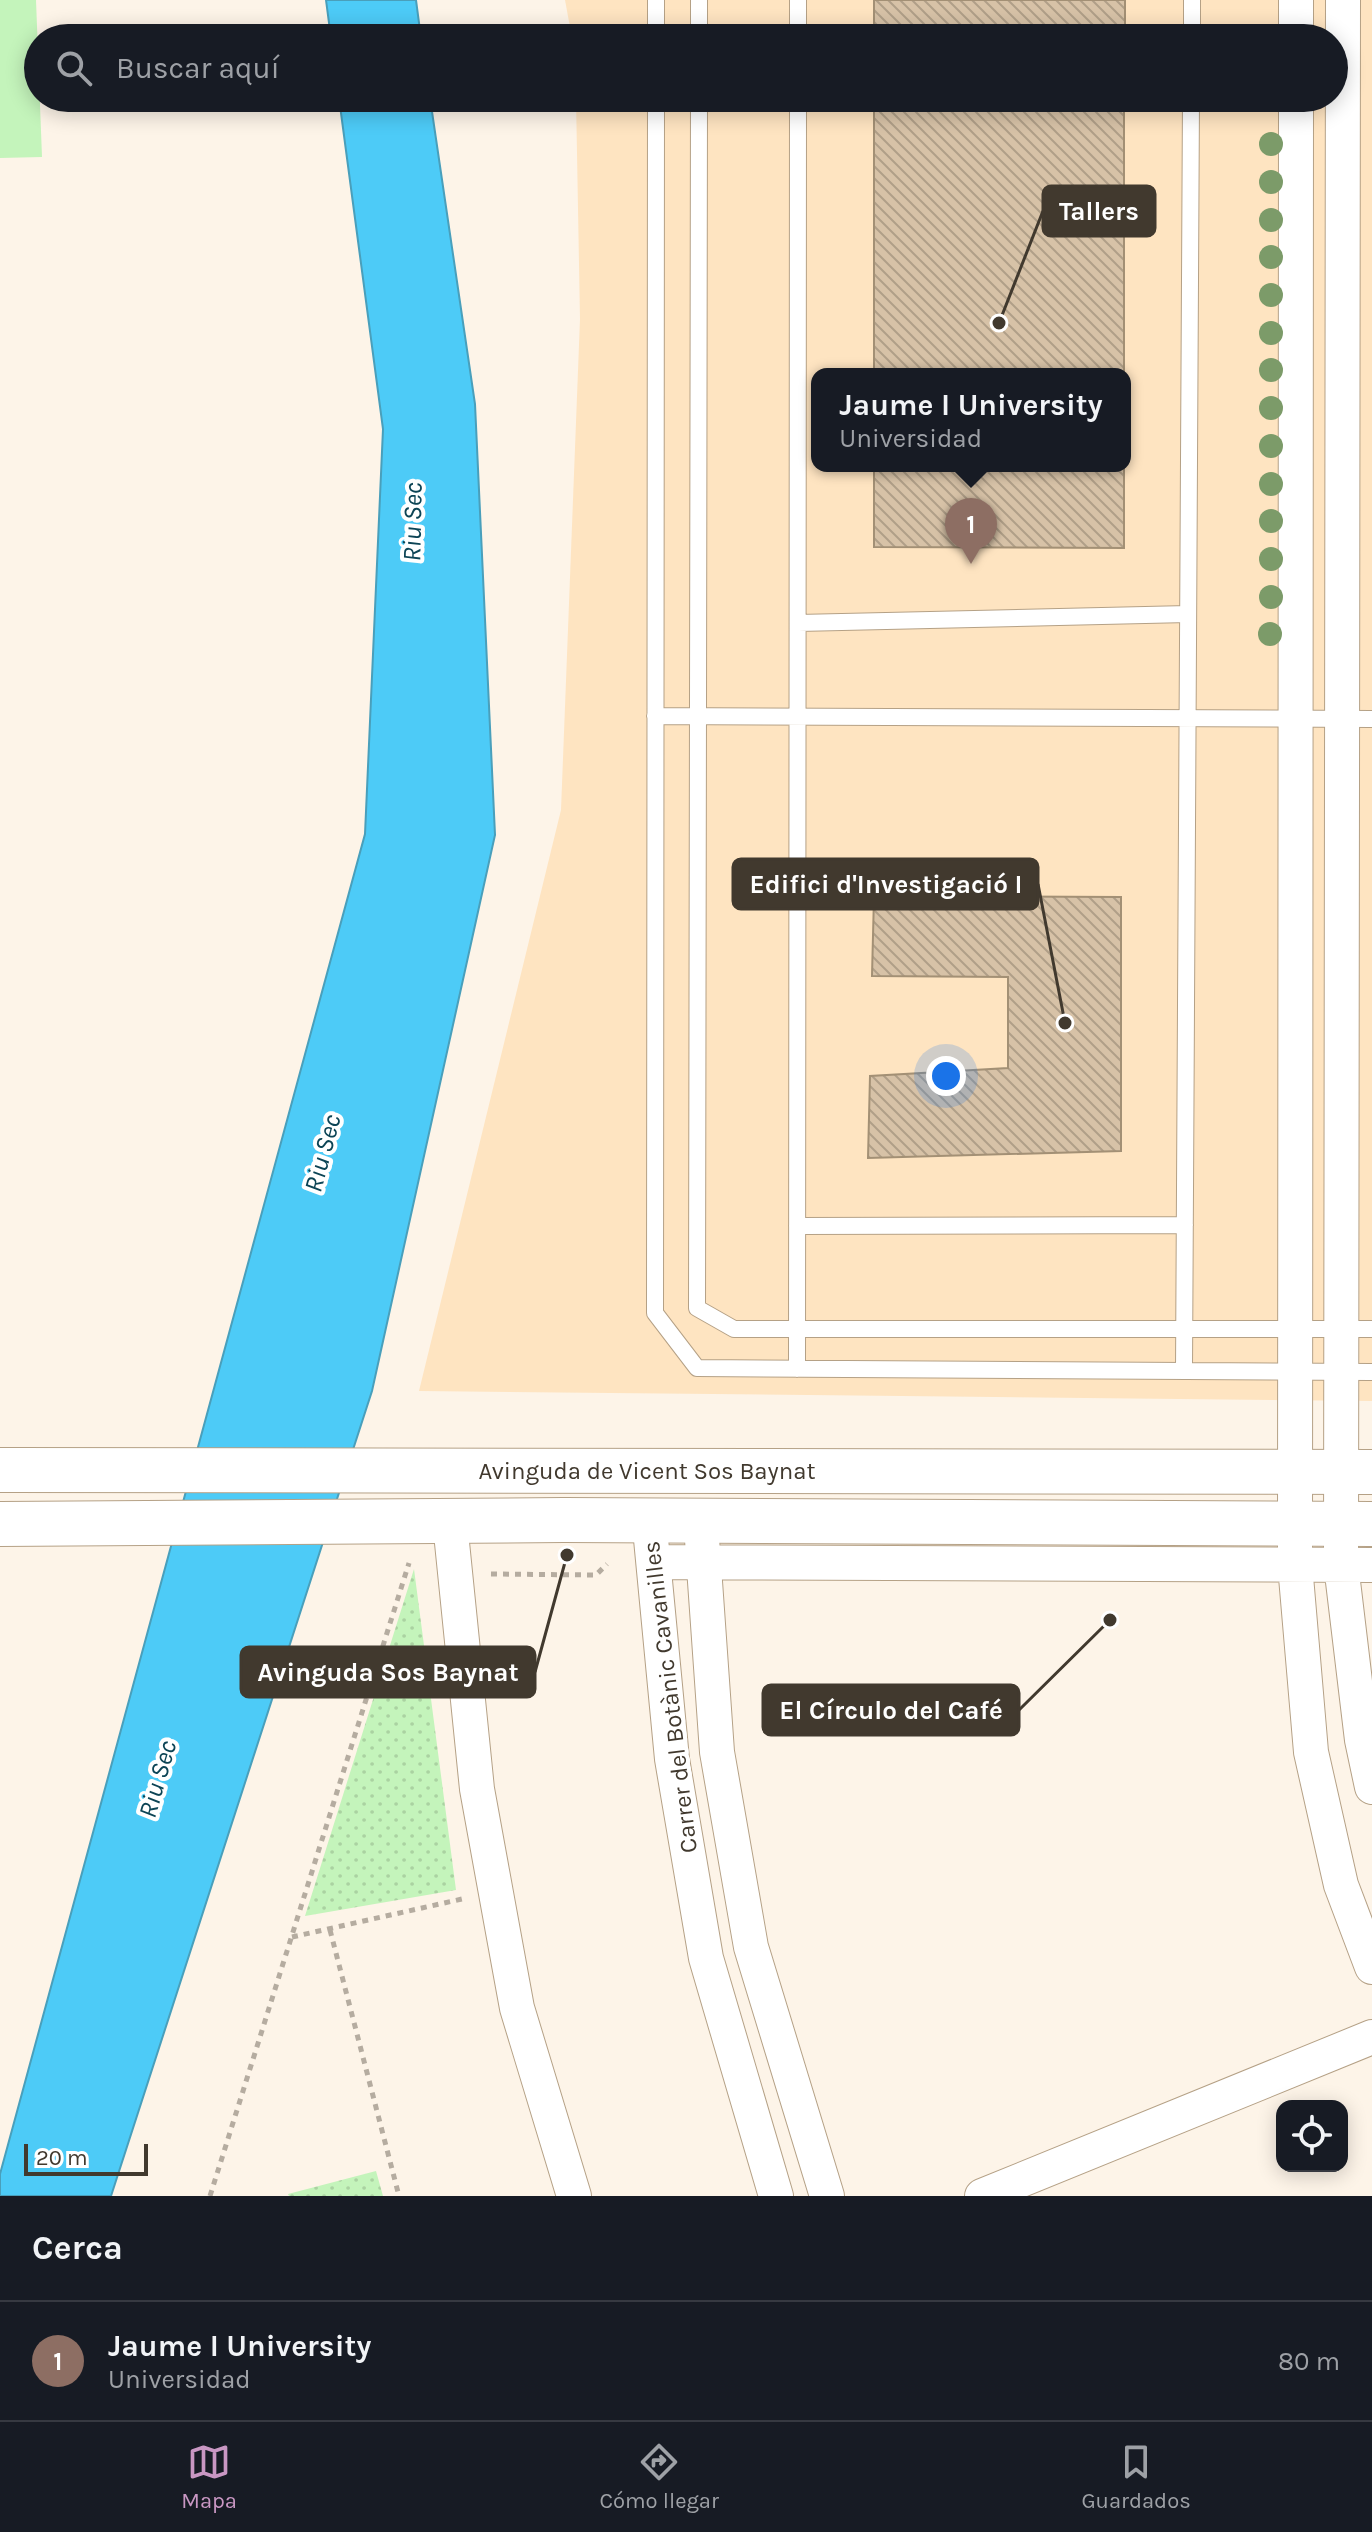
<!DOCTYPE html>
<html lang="es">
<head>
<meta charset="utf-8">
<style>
	body { margin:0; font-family:Karla,sans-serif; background:#242831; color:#f1f3f6 }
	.controls { position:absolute; right:24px; bottom:24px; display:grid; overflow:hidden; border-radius:16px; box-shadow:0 4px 20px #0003 }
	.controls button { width:72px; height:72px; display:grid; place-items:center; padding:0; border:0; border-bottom:2px solid #363941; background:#171b24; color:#f1f3f6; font:40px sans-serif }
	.scale { position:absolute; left:24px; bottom:20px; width:124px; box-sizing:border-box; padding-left:8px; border:4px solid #41392e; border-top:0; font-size:22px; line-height:28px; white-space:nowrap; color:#41392e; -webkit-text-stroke:6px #fff; paint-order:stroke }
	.you { position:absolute; left:946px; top:1076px; width:28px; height:28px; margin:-20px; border:6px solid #fff; border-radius:50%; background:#1a73e8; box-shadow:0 0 0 12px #1a73e833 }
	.badge { display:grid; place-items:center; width:52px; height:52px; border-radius:50%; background:#c997c3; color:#fff; font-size:26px; font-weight:700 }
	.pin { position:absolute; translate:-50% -66px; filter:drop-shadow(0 2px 4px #0008) }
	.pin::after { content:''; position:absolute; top:42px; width:28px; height:24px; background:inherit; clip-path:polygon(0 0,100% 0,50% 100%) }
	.popup { position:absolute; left:811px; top:368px; width:320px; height:104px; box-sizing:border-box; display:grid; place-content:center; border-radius:16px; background:#171b24; filter:drop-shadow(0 2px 6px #0005); font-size:26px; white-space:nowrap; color:#9ea1a6 }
	.popup b { font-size:30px; color:#f1f3f6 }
	.popup::after { content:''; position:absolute; left:50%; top:100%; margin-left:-16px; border:16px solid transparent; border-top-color:#171b24 }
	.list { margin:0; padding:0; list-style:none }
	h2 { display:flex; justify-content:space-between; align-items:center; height:104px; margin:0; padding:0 32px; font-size:34px }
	h2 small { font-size:26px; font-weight:400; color:#9ea1a6 }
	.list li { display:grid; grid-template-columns:52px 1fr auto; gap:24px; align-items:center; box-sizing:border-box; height:120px; padding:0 32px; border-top:2px solid #363941 }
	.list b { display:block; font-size:30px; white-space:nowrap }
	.list p { margin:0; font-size:26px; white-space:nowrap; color:#9ea1a6 }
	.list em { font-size:26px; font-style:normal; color:#9ea1a6 }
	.icon { flex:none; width:44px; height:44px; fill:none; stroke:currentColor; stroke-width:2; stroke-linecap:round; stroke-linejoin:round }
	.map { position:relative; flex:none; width:1372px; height:2196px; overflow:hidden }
	.search { position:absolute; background:#171b24; box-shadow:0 4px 20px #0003; left:24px; right:24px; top:24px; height:88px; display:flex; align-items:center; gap:20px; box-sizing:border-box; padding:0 28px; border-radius:44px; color:#9ea1a6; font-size:30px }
	.sheet { height:224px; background:#171b24 }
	nav { display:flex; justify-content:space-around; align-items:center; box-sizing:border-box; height:112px; border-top:2px solid #363941; background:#171b24; font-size:22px; color:#9ea1a6 }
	nav a { display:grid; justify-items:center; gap:4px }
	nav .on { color:#c997c3 }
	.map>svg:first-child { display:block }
	.built { fill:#fee4c1; fill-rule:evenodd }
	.park { fill:url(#park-dots) }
	.pitch { fill:#c4f4bb }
	.water { fill:#4dcbf7; stroke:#499fbb; stroke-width:2 }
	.building { fill:url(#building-back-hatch); stroke:#a39075; stroke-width:2 }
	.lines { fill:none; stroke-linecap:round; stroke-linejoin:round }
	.lane-casing { stroke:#b5a186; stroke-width:18 }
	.street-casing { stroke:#b5a186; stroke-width:36 }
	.secondary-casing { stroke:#b5a186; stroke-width:46 }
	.path { stroke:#b5aca0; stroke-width:5; stroke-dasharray:6 6; stroke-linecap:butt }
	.lane { stroke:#fff; stroke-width:16 }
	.street { stroke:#fff; stroke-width:34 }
	.secondary { stroke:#fff; stroke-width:44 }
	.tree { fill:#7c9b69 }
	.labels { text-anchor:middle; stroke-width:8; stroke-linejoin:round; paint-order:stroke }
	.street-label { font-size:24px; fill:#41392e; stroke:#fff }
	.water-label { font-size:26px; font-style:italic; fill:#0c4455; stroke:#fff }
	.leader { fill:none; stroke:#41392e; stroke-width:3 }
	.callout-dot { fill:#41392e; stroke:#fff; stroke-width:3 }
	.callout { fill:#41392e; stroke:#41392e; stroke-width:3 }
	.callout-label { font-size:26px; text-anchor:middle; font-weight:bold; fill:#fff }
</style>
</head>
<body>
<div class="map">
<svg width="1372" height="2196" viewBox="0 0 1372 2196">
	<defs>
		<pattern id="park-dots" width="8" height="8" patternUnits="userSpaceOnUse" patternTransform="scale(2)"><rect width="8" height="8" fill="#c4f4bb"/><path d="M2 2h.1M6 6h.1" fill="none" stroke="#aad2a1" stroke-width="1.8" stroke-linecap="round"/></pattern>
		<pattern id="building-back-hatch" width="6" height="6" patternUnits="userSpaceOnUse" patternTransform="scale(2)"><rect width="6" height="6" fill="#d7c2a7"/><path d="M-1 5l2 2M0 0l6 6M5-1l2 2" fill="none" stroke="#b09f88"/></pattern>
	</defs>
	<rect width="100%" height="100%" fill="#fdf4e8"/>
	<path class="built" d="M 565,0 L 1372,0 L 1372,1401 L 419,1391 L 561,810 L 580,319 L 576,98 L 1334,98 L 1334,38 L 572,38 ZM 817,374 L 1125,374 L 1125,466 L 817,466 Z"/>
	<path class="park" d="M 414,1569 L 456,1890 L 305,1916 Z
		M 376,2171 L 383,2196 L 289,2196 L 288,2194 Z"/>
	<path class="pitch" d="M 0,0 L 36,0 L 42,157 L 0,158 Z"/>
	<path class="water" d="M 326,0 L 416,0 L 421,38 L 331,38 Z
		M 339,98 L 430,98 L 475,404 L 495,835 L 372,1391 L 111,2196 L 0,2196 L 0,2174 L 365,834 L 383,429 Z"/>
	<path class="building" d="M 874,0 L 1125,0 L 1125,38 L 874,38 Z
		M 874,98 L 1124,98 L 1124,374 L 874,374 Z
		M 874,466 L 1124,466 L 1124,548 L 874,547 Z
		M 874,896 L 1121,897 L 1121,1151 L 868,1158 L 870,1076 L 1008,1068 L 1008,977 L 872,976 Z"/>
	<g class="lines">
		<defs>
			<path id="lane" d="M 656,38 L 656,0
				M 699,38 L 699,0
				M 798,38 L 798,0
				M 1192,38 L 1192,0
				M 656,98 L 655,1313 L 697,1368 L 1372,1372
				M 699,98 L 697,1308 L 734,1329 L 1372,1329
				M 798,623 L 1188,614
				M 655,716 L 1372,719
				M 797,1226 L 1185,1225
				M 797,1369 L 798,98
				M 1184,1370 L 1191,98"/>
			<path id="street" d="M 1343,0 L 1341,1565 L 1362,1740 L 1372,1787
				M 1296,38 L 1296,0
				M 1296,98 L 1295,1565 L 1311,1752 L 1341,1885 L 1372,1967
				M 450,1523 L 477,1789 L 506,1948 L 517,2008 L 574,2196
				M 651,1539 L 672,1759 L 706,1958 L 776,2196
				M 702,1539 L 717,1752 L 751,1947 L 827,2196
				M 654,1562 L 1372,1565
				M 982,2196 L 1372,2037"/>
			<path id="secondary" d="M 0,1470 L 1372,1472
				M 0,1524 L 564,1520 L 1372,1524"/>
		</defs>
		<use href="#lane" class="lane-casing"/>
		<use href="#street" class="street-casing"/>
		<use href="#secondary" class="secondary-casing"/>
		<path class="path" d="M 491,1574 L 596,1575 L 607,1564
			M 330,1930 L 399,2196
			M 292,1937 L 462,1899
			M 210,2196 L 409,1563"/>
		<use href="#lane" class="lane"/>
		<use href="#street" class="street"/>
		<use href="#secondary" class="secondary"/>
	</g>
	<g class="tree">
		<circle cx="1271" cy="144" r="12"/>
		<circle cx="1271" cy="182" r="12"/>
		<circle cx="1271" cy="220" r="12"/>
		<circle cx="1271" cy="257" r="12"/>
		<circle cx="1271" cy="295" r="12"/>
		<circle cx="1271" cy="333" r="12"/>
		<circle cx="1271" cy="370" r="12"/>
		<circle cx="1271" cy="408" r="12"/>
		<circle cx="1271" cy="446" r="12"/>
		<circle cx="1271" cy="484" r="12"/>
		<circle cx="1271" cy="521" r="12"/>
		<circle cx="1271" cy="559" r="12"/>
		<circle cx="1271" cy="597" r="12"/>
		<circle cx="1270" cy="634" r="12"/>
	</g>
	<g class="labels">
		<g class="street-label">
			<text x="647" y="1479">Avinguda de Vicent Sos Baynat</text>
			<text transform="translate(670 1697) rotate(-97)" y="8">Carrer del Botànic Cavanilles</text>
		</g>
		<g class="water-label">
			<text transform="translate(412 522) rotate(-89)" y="9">Riu Sec</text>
			<text transform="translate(322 1153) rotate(-75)" y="9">Riu Sec</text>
			<text transform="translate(157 1779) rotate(-74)" y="9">Riu Sec</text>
		</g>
	</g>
	<path class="leader" d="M999 323L1043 211M1065 1023L1038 884M567 1555L535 1672M1110 1620L1019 1710"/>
	<g class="callout-dot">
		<circle cx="999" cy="323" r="8"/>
		<circle cx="1065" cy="1023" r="8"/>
		<circle cx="567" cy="1555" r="8"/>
		<circle cx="1110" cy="1620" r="8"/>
	</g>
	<g class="callout">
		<rect x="1043" y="186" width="112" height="50" rx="8"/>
		<rect x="733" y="859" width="305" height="50" rx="8"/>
		<rect x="241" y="1647" width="294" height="50" rx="8"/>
		<rect x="763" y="1685" width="256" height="50" rx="8"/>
	</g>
	<g class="callout-label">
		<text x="1099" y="220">Tallers</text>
		<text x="886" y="893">Edifici d'Investigació I</text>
		<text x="388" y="1681">Avinguda Sos Baynat</text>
		<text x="891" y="1719">El Círculo del Café</text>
	</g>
</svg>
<div class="controls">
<button><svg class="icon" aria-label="locate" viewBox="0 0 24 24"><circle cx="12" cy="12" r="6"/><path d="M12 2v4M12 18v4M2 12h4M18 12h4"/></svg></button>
</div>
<div class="scale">20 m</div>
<div class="you"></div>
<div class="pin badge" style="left:971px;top:564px;background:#8d6e63">1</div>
<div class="popup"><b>Jaume I University</b>Universidad</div>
<div class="search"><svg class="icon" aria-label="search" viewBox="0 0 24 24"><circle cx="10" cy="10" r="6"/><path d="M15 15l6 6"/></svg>Buscar aquí</div>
</div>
<section class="sheet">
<h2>Cerca<small></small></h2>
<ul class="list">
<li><span class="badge" style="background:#8d6e63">1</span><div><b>Jaume I University</b><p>Universidad</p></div><em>80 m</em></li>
</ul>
</section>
<nav>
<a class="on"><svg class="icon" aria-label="map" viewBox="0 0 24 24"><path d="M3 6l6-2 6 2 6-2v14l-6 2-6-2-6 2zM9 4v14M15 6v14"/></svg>Mapa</a>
<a><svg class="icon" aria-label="directions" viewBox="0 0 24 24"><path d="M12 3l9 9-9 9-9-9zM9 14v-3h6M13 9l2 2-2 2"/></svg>Cómo llegar</a>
<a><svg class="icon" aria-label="saved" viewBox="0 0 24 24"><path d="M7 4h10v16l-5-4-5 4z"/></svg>Guardados</a>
</nav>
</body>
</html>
